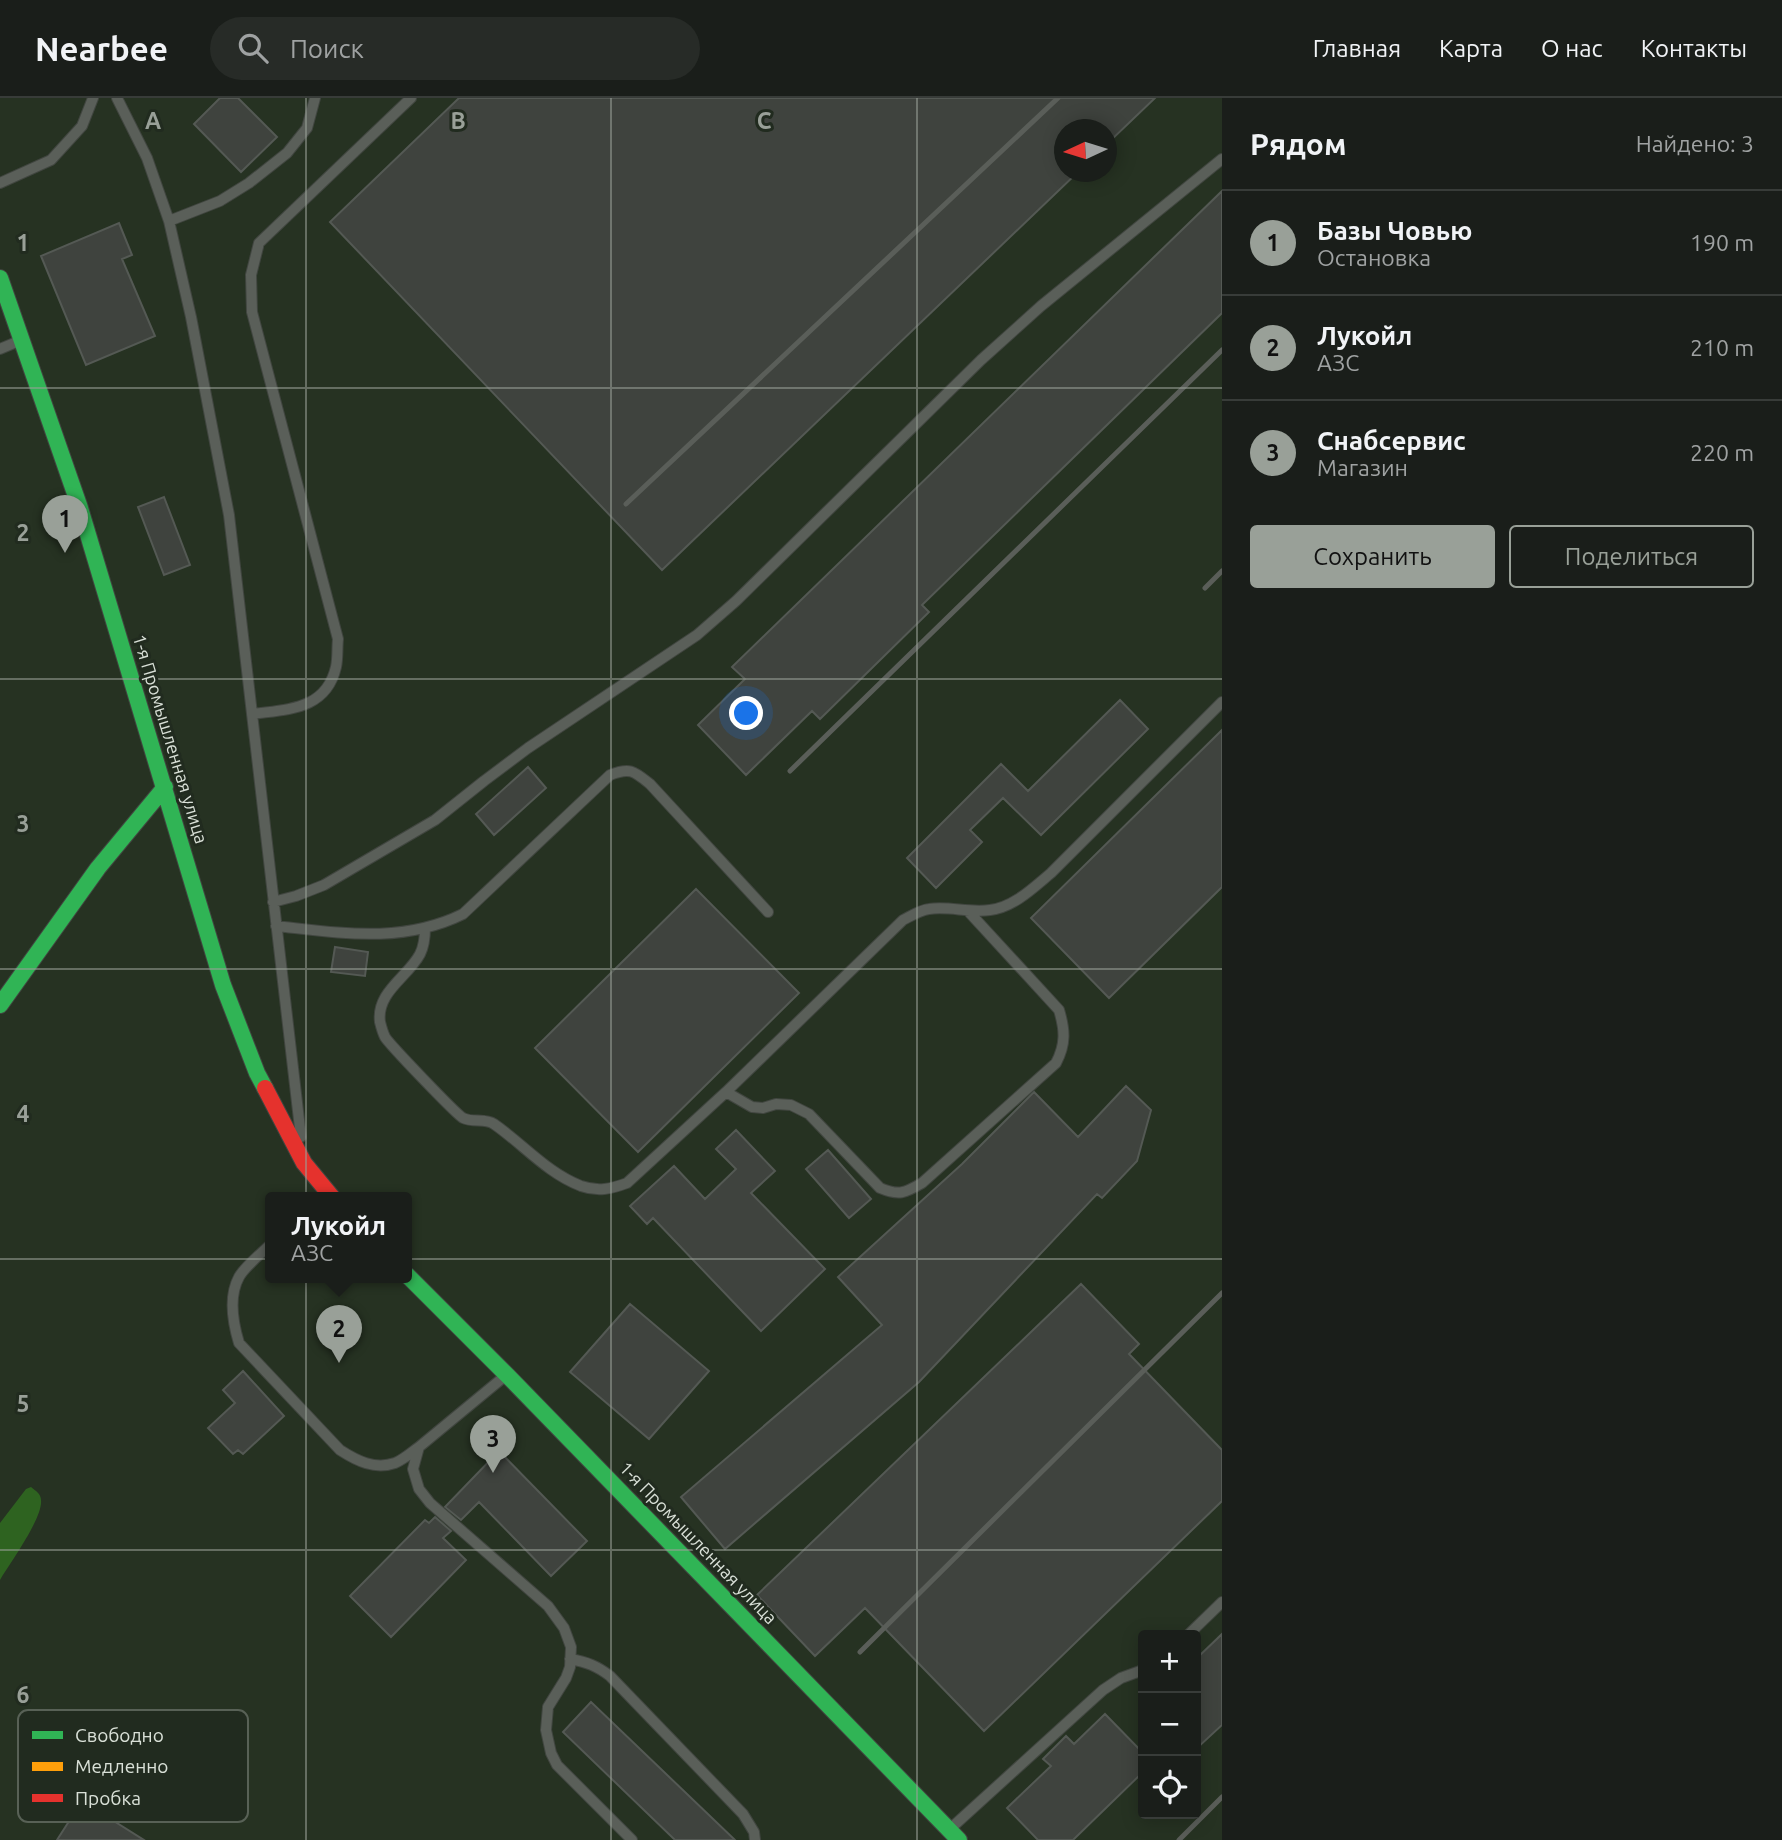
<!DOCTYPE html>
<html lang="ru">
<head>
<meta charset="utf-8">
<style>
	body { margin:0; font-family:Ubuntu,sans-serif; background:#272b27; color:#f1f3f6 }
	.controls { position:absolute; right:21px; bottom:21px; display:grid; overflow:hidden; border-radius:7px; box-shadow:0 4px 18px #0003 }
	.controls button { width:63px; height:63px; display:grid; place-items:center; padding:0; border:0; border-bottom:2px solid #383c39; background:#1a1e1a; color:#f1f3f6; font:35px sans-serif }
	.compass { position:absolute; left:1054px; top:21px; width:63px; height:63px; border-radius:50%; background:#1a1e1a; box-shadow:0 4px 18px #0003; rotate:266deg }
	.you { position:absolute; left:747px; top:616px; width:24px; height:24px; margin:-18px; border:5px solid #fff; border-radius:50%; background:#1a73e8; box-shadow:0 0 0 10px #1a73e833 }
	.badge { display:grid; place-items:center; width:46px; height:46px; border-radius:50%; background:#99a098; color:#111; font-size:23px; font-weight:700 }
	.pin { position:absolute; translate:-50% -58px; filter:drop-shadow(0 2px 4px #0008) }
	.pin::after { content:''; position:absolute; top:37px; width:24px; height:21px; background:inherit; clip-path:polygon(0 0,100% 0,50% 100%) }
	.popup { position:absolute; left:265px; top:1094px; width:147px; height:91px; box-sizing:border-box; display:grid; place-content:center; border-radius:7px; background:#1a1e1a; filter:drop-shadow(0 2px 5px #0005); font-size:23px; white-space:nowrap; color:#9fa2a2 }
	.popup b { font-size:26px; color:#f1f3f6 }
	.popup::after { content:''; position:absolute; left:50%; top:100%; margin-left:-14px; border:14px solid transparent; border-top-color:#1a1e1a }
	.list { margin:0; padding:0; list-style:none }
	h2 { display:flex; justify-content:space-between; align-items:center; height:91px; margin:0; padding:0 28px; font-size:30px }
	h2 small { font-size:23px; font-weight:400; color:#9fa2a2 }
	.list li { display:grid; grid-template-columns:46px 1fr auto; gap:21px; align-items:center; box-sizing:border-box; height:105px; padding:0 28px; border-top:2px solid #383c39 }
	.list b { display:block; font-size:26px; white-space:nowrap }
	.list p { margin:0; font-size:23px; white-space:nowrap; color:#9fa2a2 }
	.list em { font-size:23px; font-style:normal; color:#9fa2a2 }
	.actions { display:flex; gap:14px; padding:21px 28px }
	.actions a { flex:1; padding:16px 0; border:2px solid #99a098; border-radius:7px; text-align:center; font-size:24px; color:#99a098 }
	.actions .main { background:#99a098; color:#111 }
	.icon { flex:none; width:38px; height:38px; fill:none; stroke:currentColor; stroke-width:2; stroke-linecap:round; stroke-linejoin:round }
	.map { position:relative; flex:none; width:1222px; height:1742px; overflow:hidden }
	header { display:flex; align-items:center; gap:42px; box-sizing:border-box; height:98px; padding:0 35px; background:#1a1e1a; border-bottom:2px solid #383c39 }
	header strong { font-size:33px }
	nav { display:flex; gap:38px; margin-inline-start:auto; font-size:24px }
	.search { width:490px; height:63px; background:#272b27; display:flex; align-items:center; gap:18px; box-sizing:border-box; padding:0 24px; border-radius:38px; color:#9fa2a2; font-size:26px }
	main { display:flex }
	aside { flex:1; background:#1a1e1a }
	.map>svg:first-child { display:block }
	.built { fill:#263222; fill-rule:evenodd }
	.forest { fill:#2e6320 }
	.building { fill:#3f433e; stroke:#545954; stroke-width:2 }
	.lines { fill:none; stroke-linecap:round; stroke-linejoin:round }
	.lane-casing { stroke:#414640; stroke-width:12 }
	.fast-casing { stroke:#414640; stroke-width:18 }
	.jam-casing { stroke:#414640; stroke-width:18 }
	.lane { stroke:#5a5f59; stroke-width:10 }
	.fast { stroke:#30b455; stroke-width:16 }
	.jam { stroke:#e5322d; stroke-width:16 }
	.rail { stroke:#5a5e59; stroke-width:5 }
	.grid { fill:none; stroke:#99a098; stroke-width:2; stroke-opacity:0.55 }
	.labels { text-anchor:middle; stroke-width:6; stroke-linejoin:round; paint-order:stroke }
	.street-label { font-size:18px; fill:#d9e0d7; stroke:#212b1f }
	.key { fill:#212b1f; stroke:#586156; stroke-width:2 }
	.key-label { font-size:19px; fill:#d9e0d7 }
	.grid-label { font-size:23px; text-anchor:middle; font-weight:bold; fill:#99a098; stroke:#212b1f; stroke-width:6; stroke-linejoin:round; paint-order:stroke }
</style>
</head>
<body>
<header>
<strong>Nearbee</strong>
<div class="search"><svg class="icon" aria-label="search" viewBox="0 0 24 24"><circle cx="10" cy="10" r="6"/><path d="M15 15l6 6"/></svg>Поиск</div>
<nav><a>Главная</a><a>Карта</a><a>О нас</a><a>Контакты</a></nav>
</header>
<main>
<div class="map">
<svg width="1222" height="1742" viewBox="0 0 1222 1742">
	<rect width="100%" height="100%" fill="#232822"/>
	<path class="built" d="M 0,0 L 1222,0 L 1222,1742 L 0,1742 ZM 1064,32 L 1106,32 L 1106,74 L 1064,74 ZM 271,1099 L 407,1099 L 407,1179 L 271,1179 ZM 1143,1537 L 1196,1537 L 1196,1716 L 1143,1716 Z"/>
	<path class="forest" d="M 31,1389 C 36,1393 41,1396 41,1402 C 43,1420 10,1465 0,1482 L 0,1425 L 26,1391 Z"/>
	<path class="building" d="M 220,0 L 238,0 L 277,39 L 241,74 L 194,26 Z
		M 459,0 L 1155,0 L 1107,46 L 1107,32 L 1065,32 L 1065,74 L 1078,74 L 662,472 L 330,124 Z
		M 1222,93 L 1222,215 L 922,507 L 929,514 L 820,621 L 812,613 L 746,677 L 698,627 L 745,581 L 732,569 Z
		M 119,125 L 132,157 L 122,161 L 155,238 L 86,267 L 41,158 Z
		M 164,399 L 190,467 L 164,477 L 138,409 Z
		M 1120,602 L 1148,631 L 1041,737 L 1003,700 L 970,732 L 982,744 L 936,790 L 907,760 L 1001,666 L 1028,693 Z
		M 1222,632 L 1222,789 L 1109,900 L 1031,820 Z
		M 528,669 L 546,690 L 494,737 L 476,716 Z
		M 696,791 L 799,895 L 638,1054 L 535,950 Z
		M 335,849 L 368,854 L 365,878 L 331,874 Z
		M 1126,988 L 1151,1012 L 1137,1063 L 1102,1100 L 1097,1096 L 919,1284 L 725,1451 L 681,1399 L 882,1227 L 838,1179 L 962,1066 L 1034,994 L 1078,1039 Z
		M 736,1032 L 775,1073 L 751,1095 L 825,1171 L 761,1233 L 653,1120 L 647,1126 L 630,1108 L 674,1068 L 705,1101 L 736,1071 L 716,1051 Z
		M 828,1052 L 871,1101 L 849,1120 L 806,1071 Z
		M 1081,1186 L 1139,1246 L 1129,1256 L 1222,1352 L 1222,1403 L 984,1633 L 865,1510 L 815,1558 L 757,1497 Z
		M 630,1206 L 709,1273 L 649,1341 L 570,1274 Z
		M 243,1273 L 284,1318 L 243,1356 L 238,1352 L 233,1356 L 208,1330 L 235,1305 L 223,1292 Z
		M 499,1353 L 587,1443 L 551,1478 L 479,1404 L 461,1422 L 445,1409 Z
		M 435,1419 L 451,1433 L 443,1440 L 466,1462 L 391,1539 L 350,1498 L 425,1422 L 429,1425 Z
		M 1222,1536 L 1222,1627 L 1196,1651 L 1196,1561 Z
		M 591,1604 L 735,1742 L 675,1742 L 563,1634 Z
		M 1105,1616 L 1143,1655 L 1143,1674 L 1073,1742 L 1038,1742 L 1007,1710 L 1051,1668 L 1043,1661 L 1066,1638 L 1074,1646 Z
		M 82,1703 L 144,1742 L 57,1742 Z"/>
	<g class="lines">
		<defs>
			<path id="lane" d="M 117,0 L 147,60 L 169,123 L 191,219 L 229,417 L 301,1039
				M 0,85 L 51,62 L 82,28 L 93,0
				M 169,123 L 220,103 L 249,85 L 287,55 L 307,30 L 315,0
				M 0,251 L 19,243
				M 253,616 C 288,611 326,612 336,569 C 338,560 337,550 338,541 L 252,214 L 251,177 L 259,145 L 411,0
				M 273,804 L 296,798 L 324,787 L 435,722 L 484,683 L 528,650 L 697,537 L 736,503 L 981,262 L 1041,208 L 1222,61
				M 276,828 C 341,835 402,846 463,816 L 610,677 C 630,669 634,673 650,686 L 768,814
				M 425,830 C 425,840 424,848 420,856 C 408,879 376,894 380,924 C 381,928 383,935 385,939 C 389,946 456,1016 463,1020 C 473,1025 485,1020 494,1026 C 523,1046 547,1075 581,1088 C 598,1094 611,1091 627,1085 L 726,994 L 752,1009 L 763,1010 L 776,1006 L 791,1007 L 809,1016 L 880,1090 C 899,1098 905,1095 922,1085 L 1056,965 C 1066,946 1065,932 1059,912 L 968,813
				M 726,994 L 903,822 C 911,818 920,812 929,811 C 949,808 969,815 990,812 C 1014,809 1033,790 1051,775 L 1222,604
				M 271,1146 C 262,1155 245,1168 239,1179 C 228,1199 233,1225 239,1245 L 340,1352 C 357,1363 375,1372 395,1365 C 403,1362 412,1354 419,1349
				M 505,1278 L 419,1349 L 413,1371 L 419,1391 L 430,1405 L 548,1508 L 564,1530 L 571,1549 L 570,1569 L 566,1580 L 548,1609 L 546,1632 L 551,1655 L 557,1667 L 632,1742
				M 1188,1537 L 1222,1504
				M 570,1561 C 587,1564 597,1568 610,1578 L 743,1716 L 754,1734 L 755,1742
				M 950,1731 L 1103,1592 L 1121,1580 L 1143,1572"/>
			<path id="fast" d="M 0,180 L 80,410 L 223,887 L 257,975 L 265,990
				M 0,907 L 98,770 L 165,689
				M 407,1177 L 507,1277 L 959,1742"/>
			<path id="jam" d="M 265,990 L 304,1065 L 332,1099"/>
		</defs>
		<use href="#lane" class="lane-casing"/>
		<use href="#fast" class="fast-casing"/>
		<use href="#jam" class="jam-casing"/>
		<use href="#lane" class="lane"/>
		<use href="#fast" class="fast"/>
		<use href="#jam" class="jam"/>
		<path class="rail" d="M 626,406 L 1058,0
			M 1205,490 L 1222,473
			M 790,673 L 1222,252
			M 860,1554 L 1222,1195
			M 1179,1742 L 1222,1699"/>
	</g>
	<path class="grid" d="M 306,0 L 306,1742M 611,0 L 611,1742M 917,0 L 917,1742M 0,290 L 1222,290M 0,581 L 1222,581M 0,871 L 1222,871M 0,1161 L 1222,1161M 0,1452 L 1222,1452"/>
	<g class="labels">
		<g class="street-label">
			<text transform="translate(170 641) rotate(73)" y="6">1-я Промышленная улица</text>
			<text transform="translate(698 1445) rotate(46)" y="6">1-я Промышленная улица</text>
		</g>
	</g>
	<rect x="18" y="1612" width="230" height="112" rx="10" class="key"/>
	<rect x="32" y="1633" width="31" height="8" fill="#30b455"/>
	<rect x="32" y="1664" width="31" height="9" fill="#ff9f0a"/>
	<rect x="32" y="1696" width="31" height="8" fill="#e5322d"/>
	<g class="key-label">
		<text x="75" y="1644">Свободно</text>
		<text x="75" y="1675">Медленно</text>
		<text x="75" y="1707">Пробка</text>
	</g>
	<g class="grid-label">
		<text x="153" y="31">A</text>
		<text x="458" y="31">B</text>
		<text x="764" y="31">C</text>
		<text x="23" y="153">1</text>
		<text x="23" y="443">2</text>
		<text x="23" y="734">3</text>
		<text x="23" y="1024">4</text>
		<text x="23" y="1314">5</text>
		<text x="23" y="1605">6</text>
	</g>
</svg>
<div class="controls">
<button>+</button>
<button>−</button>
<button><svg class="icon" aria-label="locate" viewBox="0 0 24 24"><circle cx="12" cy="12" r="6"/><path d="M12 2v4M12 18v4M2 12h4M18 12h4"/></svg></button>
</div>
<svg class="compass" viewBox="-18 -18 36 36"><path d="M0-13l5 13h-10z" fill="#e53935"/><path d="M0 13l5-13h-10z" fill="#9fa2a2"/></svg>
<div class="you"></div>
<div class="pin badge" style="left:65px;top:455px">1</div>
<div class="pin badge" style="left:339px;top:1265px">2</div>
<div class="popup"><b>Лукойл</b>АЗС</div>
<div class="pin badge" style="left:493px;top:1375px">3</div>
</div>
<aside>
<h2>Рядом<small>Найдено: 3</small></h2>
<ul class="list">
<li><span class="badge">1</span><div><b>Базы Човью</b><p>Остановка</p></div><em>190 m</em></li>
<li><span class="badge">2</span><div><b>Лукойл</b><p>АЗС</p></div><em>210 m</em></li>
<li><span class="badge">3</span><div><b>Снабсервис</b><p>Магазин</p></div><em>220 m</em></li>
</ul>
<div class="actions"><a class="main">Сохранить</a><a>Поделиться</a></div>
</aside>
</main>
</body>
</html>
